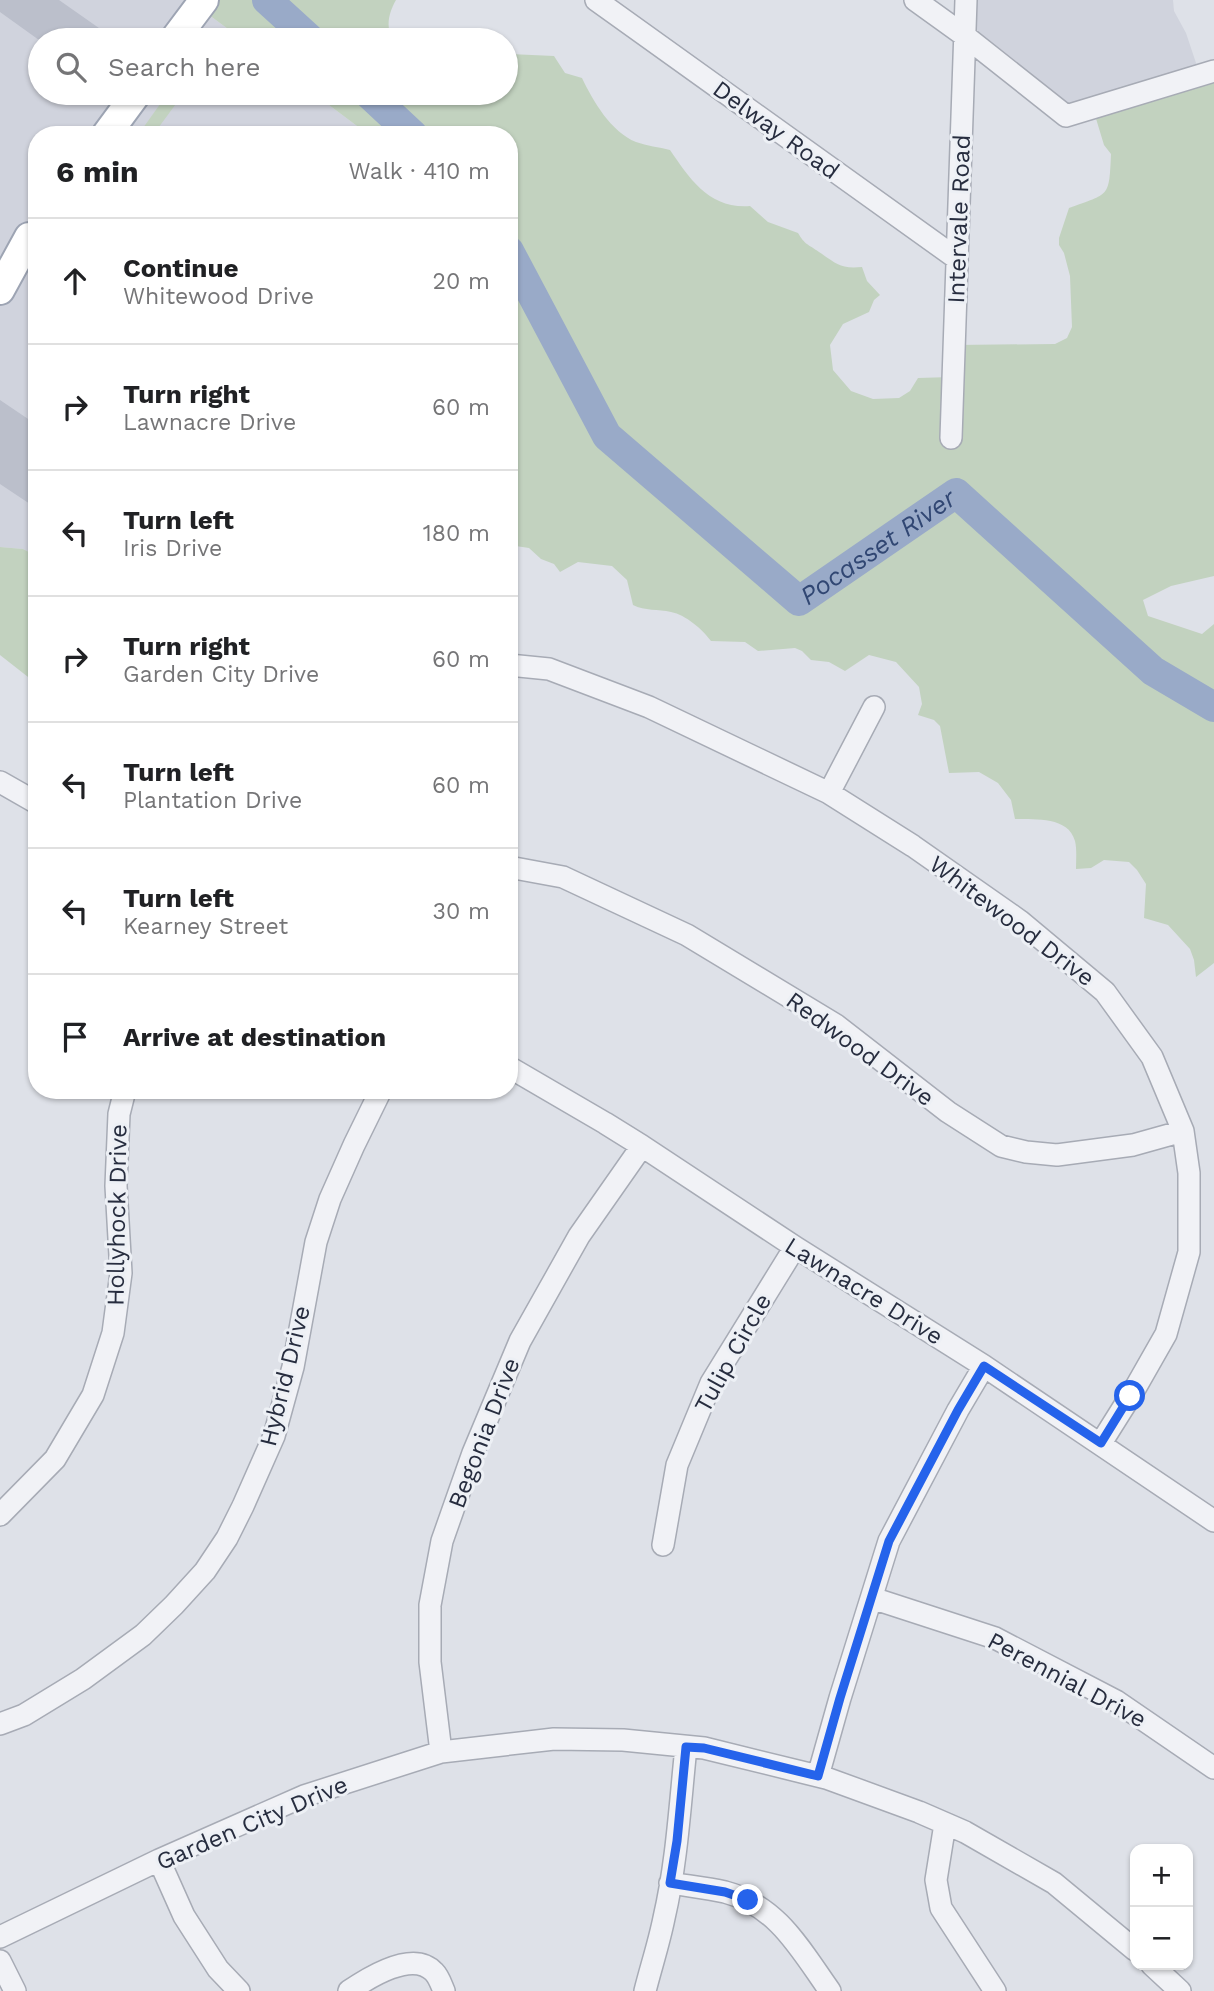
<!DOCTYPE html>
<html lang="en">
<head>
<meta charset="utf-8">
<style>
	body { margin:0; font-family:"Work Sans",sans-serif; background:#f6f6f6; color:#202124 }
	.controls { position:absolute; right:21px; bottom:21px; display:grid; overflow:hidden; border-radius:14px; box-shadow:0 2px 5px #0004 }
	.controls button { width:63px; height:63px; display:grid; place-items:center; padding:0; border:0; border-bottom:2px solid #e0e0e0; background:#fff; color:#202124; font:35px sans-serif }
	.stop { position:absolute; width:21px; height:21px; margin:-16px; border:5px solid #2563eb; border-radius:50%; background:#fff }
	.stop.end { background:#2563eb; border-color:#fff; box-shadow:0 2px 7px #0008 }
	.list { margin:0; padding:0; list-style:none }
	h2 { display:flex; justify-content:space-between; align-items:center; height:91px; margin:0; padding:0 28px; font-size:30px }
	h2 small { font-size:23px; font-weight:400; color:#757577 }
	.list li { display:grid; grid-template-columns:46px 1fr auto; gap:21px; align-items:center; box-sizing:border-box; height:126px; padding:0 28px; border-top:2px solid #e0e0e0 }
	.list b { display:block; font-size:26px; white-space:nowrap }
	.list p { margin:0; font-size:23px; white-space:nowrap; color:#757577 }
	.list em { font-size:23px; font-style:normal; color:#757577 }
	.icon { flex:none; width:38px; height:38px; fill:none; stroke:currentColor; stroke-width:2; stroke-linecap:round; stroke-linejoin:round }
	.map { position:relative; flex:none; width:1214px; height:1991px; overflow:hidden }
	.search { position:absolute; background:#fff; box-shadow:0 2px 5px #0004; left:28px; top:28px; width:490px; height:77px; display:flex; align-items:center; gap:18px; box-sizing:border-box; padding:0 24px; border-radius:38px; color:#757577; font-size:26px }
	.panel { position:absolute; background:#fff; box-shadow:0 2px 5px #0004; left:28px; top:126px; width:490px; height:973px; border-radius:28px }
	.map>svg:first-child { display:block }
	.built { fill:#d0d3dd }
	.green { fill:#c2d2bf }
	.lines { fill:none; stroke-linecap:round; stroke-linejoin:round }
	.river { stroke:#99aac8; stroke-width:30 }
	.building { fill:#bbbfcb }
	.minor-casing { stroke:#a7abb5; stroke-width:24 }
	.major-casing { stroke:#9da4b3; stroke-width:32 }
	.minor { stroke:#f1f2f6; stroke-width:21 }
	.major { stroke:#fff; stroke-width:28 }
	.route { stroke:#2563eb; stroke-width:9 }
	.labels { text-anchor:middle; stroke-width:6; stroke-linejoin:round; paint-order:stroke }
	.street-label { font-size:24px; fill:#272d3f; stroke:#edf0f5 }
	.water-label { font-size:26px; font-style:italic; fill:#314773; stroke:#edf0f5 }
</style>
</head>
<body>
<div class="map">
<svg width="1214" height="1991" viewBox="0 0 1214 1991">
	<rect width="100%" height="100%" fill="#dee1e8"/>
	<path class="built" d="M 0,0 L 204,0 L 205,12 L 243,40 L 40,40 L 40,93 L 313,93 L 369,135 L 37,135 L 37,556 L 23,549 L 0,547 Z
		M 967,0 L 1173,0 L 1174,11 L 1186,33 L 1200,75 L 1065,119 L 973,54 Z"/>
	<path class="green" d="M 204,0 L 396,0 C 389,12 385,27 393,40 L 243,40 L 205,12 Z
		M 506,52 L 510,54 L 554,56 L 565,73 L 582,78 C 593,101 611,132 636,142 C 647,146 659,147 670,150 C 690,179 709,209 750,206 L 768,222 L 798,233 C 805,245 808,244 819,252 C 837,264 840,269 862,267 L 867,281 L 880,295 L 874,300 L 869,312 L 843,324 L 830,345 L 833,370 L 851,391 L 873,399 L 899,398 L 910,391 L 918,378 L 951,377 L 955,345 L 1055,344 L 1067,338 L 1072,327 L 1070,276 L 1064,253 L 1059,245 L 1059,238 L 1069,208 C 1110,193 1109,198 1111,154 L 1104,145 L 1094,112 L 1214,72 L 1214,576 L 1171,586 L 1143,600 L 1148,616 L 1202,634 L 1214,624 L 1214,963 L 1196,977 L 1194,960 L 1190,949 L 1168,925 L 1144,918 L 1146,884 L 1137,870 L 1129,862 L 1104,860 L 1091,868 L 1076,869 C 1076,860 1077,849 1075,841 C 1068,816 1035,820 1015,819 L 1011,800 L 998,783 L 979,772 L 949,773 L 940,726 L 934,720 L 918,715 L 922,704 L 919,687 L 896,662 L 869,655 L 845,671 L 829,662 L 811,660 L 802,651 L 795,648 L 758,651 L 745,642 L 711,641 C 702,629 686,615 671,612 C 658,609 645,611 633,605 L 627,580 L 612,566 L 578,562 L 560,572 L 554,564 L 541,559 L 529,548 L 509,545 L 509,135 L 369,135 L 313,93 L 506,93 Z
		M 168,93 L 184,93 L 153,135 L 138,135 Z
		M 0,547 L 23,549 L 37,556 L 37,684 L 0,655 Z"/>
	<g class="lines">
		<g class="river">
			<path d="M 267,0 L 311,40"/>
			<path d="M 368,93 L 413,135"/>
			<path id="s1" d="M 509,251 L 607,436 L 799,601 L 956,493 L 1153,671 L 1214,707"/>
		</g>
	</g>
	<path class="building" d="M 0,0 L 59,0 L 116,40 L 39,40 L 0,12 Z
		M 0,400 L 37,425 L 37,494 L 30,504 L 0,484 Z"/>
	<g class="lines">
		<defs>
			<path id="minor" d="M 596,0 L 956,258
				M 915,0 L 965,36 L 1066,116 L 1214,71
				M 951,438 L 966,0
				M 509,665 L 549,669 L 649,707 L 829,793 L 913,846 L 1020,921 L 1105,992 L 1152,1057 L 1183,1131 L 1189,1173 L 1189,1252 L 1166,1334 L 1133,1392 L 1101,1443
				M 0,782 L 37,803
				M 829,793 L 874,707
				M 509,867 L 563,877 L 687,935 L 836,1025 L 948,1112 L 1001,1146 L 1026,1152 L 1057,1155 L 1133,1145 L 1183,1131
				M 509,1067 L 605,1123 L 642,1146 L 795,1247 L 984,1366 L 1214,1521
				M 0,1515 L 55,1459 L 93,1395 L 113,1333 L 121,1273 L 116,1186 L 119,1114 L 125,1090
				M 663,1545 L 677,1465 L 711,1383 L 795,1247
				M 872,1598 L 995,1638 L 1116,1701 L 1214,1768
				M 0,1724 L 24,1715 L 83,1679 L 143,1635 L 174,1605 L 205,1571 L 227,1538 L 243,1506 L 274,1436 L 293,1367 L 316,1242 L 330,1199 L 354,1145 L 381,1090
				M 441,1752 L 430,1662 L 430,1605 L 442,1541 L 473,1453 L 520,1341 L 579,1236 L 642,1146
				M 818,1776 L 840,1698 L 889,1541 L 958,1410 L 984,1366
				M 945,1824 L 936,1880 L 941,1908 L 995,1991
				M 159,1860 L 184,1916 L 218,1969 L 239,1991
				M 670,1883 C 688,1886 707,1888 725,1892 C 778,1906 800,1949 830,1991
				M 0,1937 L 159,1860 L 304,1796 L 441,1752 L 554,1739 L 623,1740 L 704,1748 L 826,1778 L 919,1812 L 965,1832 L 1054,1883 L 1135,1950
				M 0,1961 L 15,1991
				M 1152,1965 L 1180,1991
				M 349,1991 C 368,1978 413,1949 434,1972 C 439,1977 441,1984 444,1991
				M 645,1991 C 651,1967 659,1943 664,1918 C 677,1862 680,1804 686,1747"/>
			<path id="major" d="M 174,40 L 204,0
				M 106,135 L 137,93
				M 0,290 L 29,237"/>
		</defs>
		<use href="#minor" class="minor-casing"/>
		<use href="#major" class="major-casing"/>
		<use href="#minor" class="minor"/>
		<use href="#major" class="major"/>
	</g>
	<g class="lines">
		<path class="route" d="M 748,1900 L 725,1892 L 670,1883 L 677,1841 L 686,1747 L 704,1748 L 818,1776 L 840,1698 L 889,1541 L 958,1410 L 984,1366 L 1101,1443 L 1130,1396"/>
	</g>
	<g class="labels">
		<g class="street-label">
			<text transform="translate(776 130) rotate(36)" y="8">Delway Road</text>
			<text transform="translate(959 219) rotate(-88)" y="8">Intervale Road</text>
			<text transform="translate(1012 921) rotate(37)" y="8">Whitewood Drive</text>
			<text transform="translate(860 1049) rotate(36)" y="8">Redwood Drive</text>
			<text transform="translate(117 1215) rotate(-89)" y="8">Hollyhock Drive</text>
			<text transform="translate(864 1291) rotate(32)" y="8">Lawnacre Drive</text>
			<text transform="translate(733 1353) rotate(-61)" y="8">Tulip Circle</text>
			<text transform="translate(285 1376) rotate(-76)" y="8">Hybrid Drive</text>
			<text transform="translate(484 1433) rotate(-69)" y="8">Begonia Drive</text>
			<text transform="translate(1067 1680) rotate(28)" y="8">Perennial Drive</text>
			<text transform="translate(252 1823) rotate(-23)" y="8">Garden City Drive</text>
		</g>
		<g class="water-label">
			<text dy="9" stroke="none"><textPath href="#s1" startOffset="558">Pocasset River</textPath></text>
		</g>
	</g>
</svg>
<div class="controls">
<button>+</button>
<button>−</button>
</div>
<div class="stop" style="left:1130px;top:1396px"></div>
<div class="stop end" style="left:748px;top:1900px"></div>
<div class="search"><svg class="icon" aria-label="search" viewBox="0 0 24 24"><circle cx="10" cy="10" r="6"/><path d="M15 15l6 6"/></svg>Search here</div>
<section class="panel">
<h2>6 min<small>Walk · 410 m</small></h2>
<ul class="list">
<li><svg class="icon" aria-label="ahead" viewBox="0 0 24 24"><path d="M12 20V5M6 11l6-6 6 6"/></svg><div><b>Continue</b><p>Whitewood Drive</p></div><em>20 m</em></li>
<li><svg class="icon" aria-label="right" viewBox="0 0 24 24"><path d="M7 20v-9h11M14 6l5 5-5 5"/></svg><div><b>Turn right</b><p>Lawnacre Drive</p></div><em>60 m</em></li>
<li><svg class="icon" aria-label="left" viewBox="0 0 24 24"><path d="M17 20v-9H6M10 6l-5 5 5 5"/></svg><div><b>Turn left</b><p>Iris Drive</p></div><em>180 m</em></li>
<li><svg class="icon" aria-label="right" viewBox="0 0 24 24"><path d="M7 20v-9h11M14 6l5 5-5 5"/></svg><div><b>Turn right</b><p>Garden City Drive</p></div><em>60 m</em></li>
<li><svg class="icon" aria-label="left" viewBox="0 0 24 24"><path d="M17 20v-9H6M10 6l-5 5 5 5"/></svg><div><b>Turn left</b><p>Plantation Drive</p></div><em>60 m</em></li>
<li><svg class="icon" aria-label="left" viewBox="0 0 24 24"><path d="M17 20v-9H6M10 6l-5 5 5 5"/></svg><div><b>Turn left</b><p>Kearney Street</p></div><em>30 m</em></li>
<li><svg class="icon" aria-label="arrive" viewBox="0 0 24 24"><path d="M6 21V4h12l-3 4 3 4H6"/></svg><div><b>Arrive at destination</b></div></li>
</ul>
</section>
</div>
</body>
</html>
